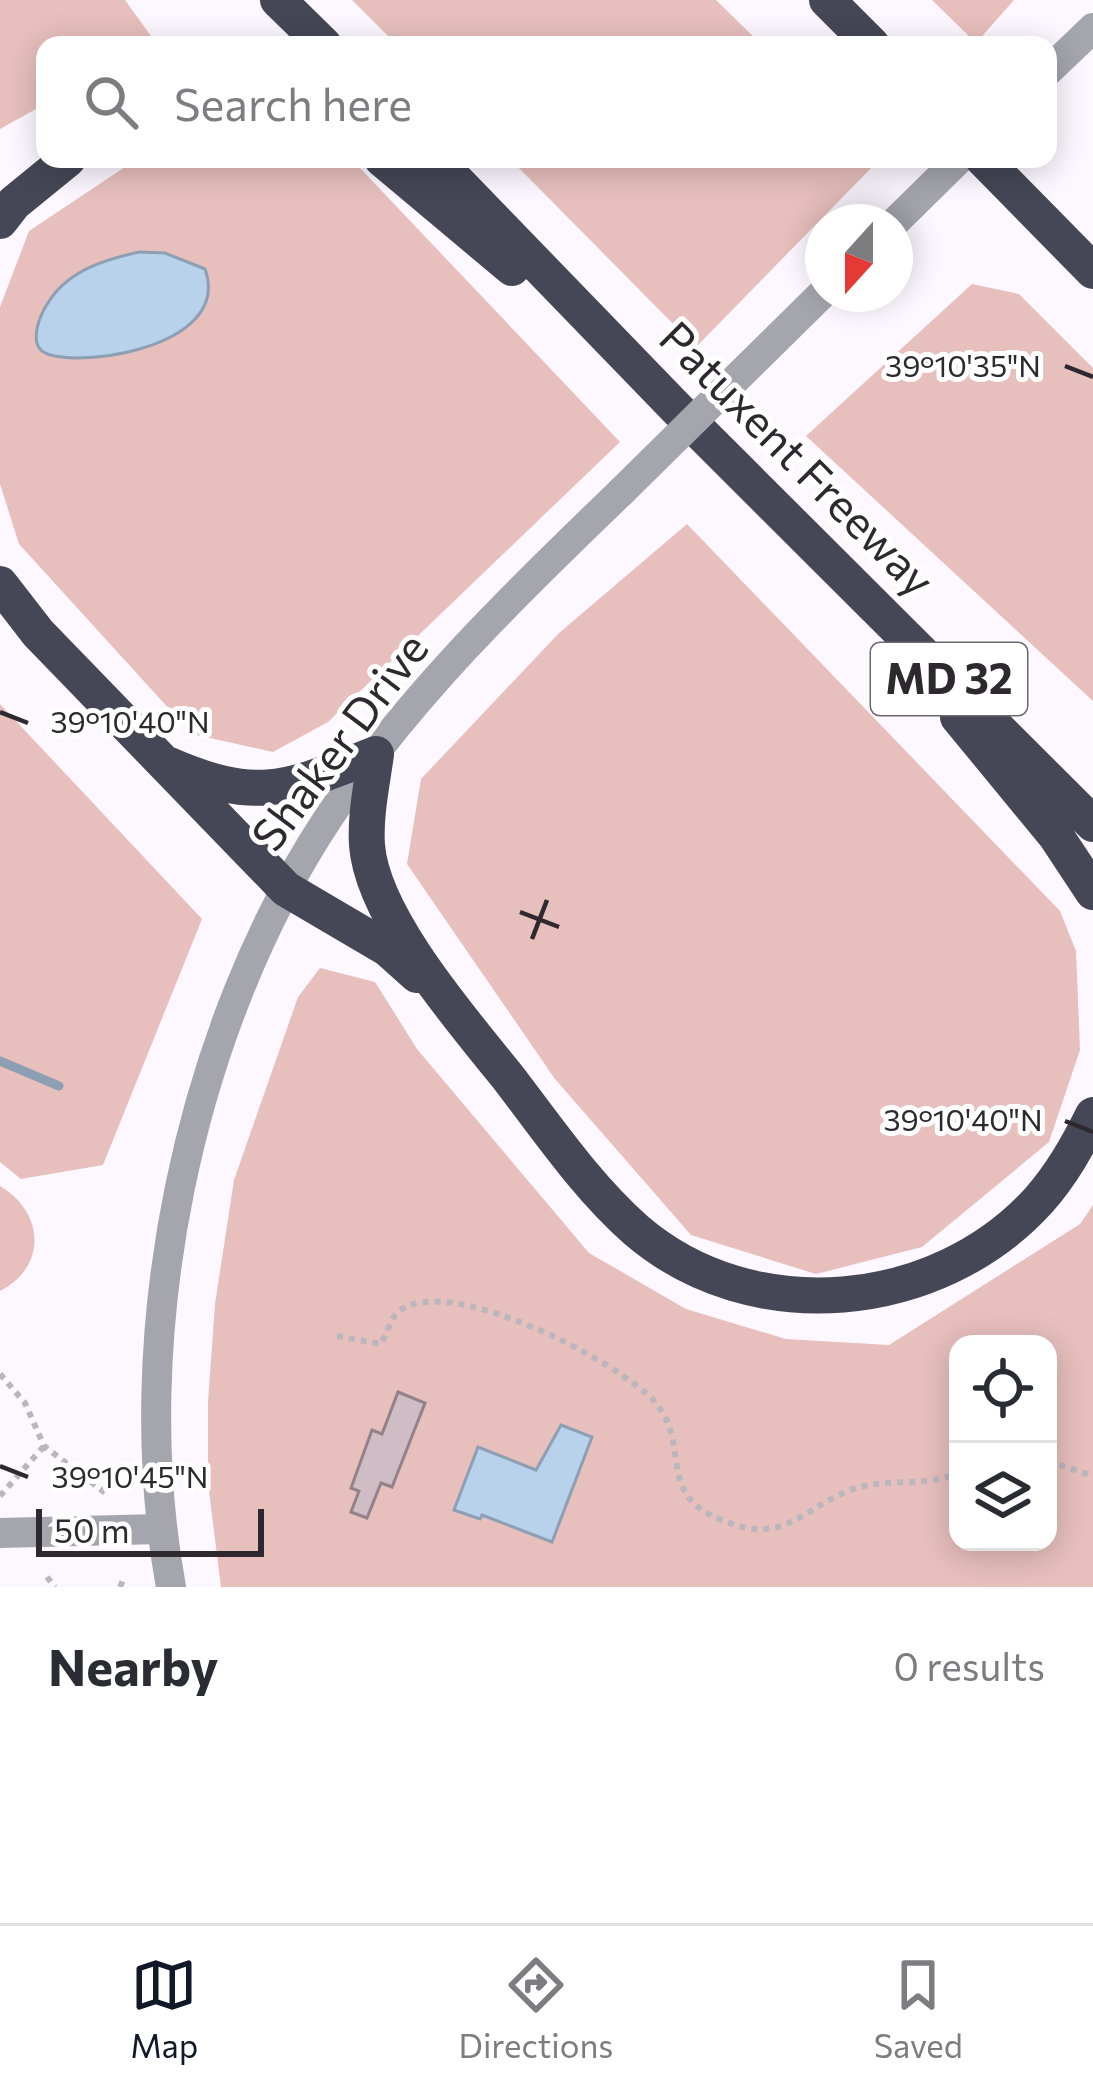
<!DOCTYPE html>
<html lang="en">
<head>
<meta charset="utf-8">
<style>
	body { margin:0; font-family:Commissioner,sans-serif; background:#f2f2f3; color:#2b2b33 }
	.controls { position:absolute; right:36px; bottom:36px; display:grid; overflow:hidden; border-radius:24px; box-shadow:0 6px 30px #0003 }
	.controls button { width:108px; height:108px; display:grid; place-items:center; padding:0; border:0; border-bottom:3px solid #e1e1e2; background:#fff; color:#2b2b33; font:60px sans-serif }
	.compass { position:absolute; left:805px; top:204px; width:108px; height:108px; border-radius:50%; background:#fff; box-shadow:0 6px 30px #0003; rotate:201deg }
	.scale { position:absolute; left:36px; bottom:30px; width:228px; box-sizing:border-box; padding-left:12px; border:6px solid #2d292f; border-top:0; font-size:33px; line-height:42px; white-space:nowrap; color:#2d292f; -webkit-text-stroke:9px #fff; paint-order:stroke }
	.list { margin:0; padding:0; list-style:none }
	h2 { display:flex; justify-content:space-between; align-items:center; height:156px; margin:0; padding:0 48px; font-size:51px }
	h2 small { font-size:39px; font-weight:400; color:#7c7c81 }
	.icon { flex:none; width:66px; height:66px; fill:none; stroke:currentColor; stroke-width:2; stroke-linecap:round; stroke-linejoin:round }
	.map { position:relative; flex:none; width:1093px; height:1587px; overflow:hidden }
	.search { position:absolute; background:#fff; box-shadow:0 6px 30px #0003; left:36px; right:36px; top:36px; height:132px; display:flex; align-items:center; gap:30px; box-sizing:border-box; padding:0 42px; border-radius:24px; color:#7c7c81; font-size:45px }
	.sheet { height:336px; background:#fff }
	nav { display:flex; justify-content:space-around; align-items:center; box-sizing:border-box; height:168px; border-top:3px solid #e1e1e2; background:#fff; font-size:33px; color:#7c7c81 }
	nav a { display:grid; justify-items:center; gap:6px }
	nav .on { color:#111827 }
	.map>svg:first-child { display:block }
	.green { fill:#e7bfbd; fill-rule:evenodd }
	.water { fill:#b8d2ec; stroke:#8e9fb3; stroke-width:3 }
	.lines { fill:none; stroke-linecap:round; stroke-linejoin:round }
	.stream { stroke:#8e9fb3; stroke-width:9 }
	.building { fill:#cfbcc5; stroke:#94828a; stroke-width:3 }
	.path { stroke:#bbb6bd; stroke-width:6; stroke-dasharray:6 6; stroke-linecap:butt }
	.minor { stroke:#a4a5ad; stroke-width:30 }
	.tertiary { stroke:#a4a5ad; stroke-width:30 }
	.motorway { stroke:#464756; stroke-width:36 }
	.tertiary-bridge { stroke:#a4a5ad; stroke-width:30 }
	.ticks { fill:none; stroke:#2d292f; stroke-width:4.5 }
	.labels { text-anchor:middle; stroke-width:10; stroke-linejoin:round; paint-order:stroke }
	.shield { fill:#fff; stroke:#6c696d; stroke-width:3 }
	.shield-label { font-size:42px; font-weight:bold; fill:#2d292f }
	.street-label { font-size:45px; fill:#2d292f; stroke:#fff }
	.ticks-label { font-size:30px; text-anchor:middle; fill:#2d292f; stroke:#fff; stroke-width:10; stroke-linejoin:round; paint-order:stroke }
</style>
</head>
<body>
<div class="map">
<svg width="1093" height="1587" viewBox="0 0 1093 1587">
	<rect width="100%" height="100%" fill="#fdf8ff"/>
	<path class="green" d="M 0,0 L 125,0 L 151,36 L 137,45 L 45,45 L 45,104 L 0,129 Z
		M 352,0 L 716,0 L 762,45 L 397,45 Z
		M 932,0 L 1014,0 L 976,43 Z
		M 137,159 L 336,159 L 359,167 L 620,442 L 328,722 L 273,752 L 192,734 L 19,544 L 0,484 L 0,307 L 29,231 Z
		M 510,159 L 877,159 L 878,161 L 696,347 Z
		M 972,284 L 1019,294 L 1093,368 L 1093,701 L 806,436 Z
		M 687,524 L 1060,911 L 1076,951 L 1080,1050 L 1049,1142 L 922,1247 L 816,1274 L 691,1235 L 555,1079 L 407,864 L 421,779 L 559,633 Z
		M 0,704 L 202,919 L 103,1165 L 21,1179 L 0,1162 Z
		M 320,968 L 375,982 L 417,1049 L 589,1253 L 686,1309 L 786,1339 L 889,1345 L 1080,1224 L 1093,1205 L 1093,1587 L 221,1587 L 208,1483 L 208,1402 L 215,1304 L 234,1180 L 298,997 ZM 958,1344 L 1048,1344 L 1048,1542 L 958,1542 Z
		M 0,1186 C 44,1212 48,1266 0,1291 Z"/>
	<path class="water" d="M 139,252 L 165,253 L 205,269 C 235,352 58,372 40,349 C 31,338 40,316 46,306 C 66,271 103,260 139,252 Z
		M 561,1425 L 592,1437 L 552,1542 L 482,1515 L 480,1519 L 454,1510 L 478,1447 L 536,1470 Z"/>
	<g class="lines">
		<path class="stream" d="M 0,1061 L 59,1086"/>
	</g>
	<path class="building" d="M 398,1392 L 425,1403 L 392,1487 L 381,1483 L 367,1518 L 351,1512 L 359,1491 L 351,1488 L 372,1430 L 382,1434 Z"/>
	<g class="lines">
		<path class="path" d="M 337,1336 L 381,1344 C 386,1335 391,1318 398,1312 C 446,1271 620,1362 655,1402 C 693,1446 653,1494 724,1521 C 785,1545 800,1510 850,1490 C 885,1477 923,1488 958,1473
			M 0,1374 L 25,1403 L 44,1446 L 108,1495
			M 1048,1461 L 1093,1476
			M 0,1496 L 44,1446
			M 47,1577 L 55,1587
			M 120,1587 L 125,1576"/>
		<path class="minor" d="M 0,1533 L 160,1529"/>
		<path class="tertiary" d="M 1048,71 L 1093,28
			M 895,222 L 959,159
			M 171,1587 C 125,1337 188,1029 329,817 C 409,696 517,592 621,492"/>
		<path class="motorway" d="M 278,0 L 324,45
			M 827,0 L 872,45
			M 382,159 L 512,268
			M 435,159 L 679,411 L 1093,824
			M 983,159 L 1093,271
			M 0,221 L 14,203 L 68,159
			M 0,584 L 38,633 L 286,889 L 388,949 L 417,975
			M 958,717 L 1056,836 L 1093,892
			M 167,764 C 259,804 286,789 376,754 C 372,784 365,815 367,845 C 372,917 462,1020 507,1076 C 547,1128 586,1186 636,1230 C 752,1330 938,1312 1039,1200 C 1062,1174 1078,1145 1093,1115"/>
		<path class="tertiary-bridge" d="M 621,492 L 823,293"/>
	</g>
	<path class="ticks" d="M 1065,366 L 1093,377M 0,712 L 28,723M 520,912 L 559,927M 532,939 L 547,900M 1065,1121 L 1093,1132M 0,1466 L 28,1477"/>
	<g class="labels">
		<rect class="shield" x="871" y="643" width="156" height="72" rx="9"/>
		<g class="shield-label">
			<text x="949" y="694">MD 32</text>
		</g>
		<g class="street-label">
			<text transform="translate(797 459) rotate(45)" y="16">Patuxent Freeway</text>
			<text transform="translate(340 742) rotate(-53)" y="16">Shaker Drive</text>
		</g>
	</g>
	<g class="ticks-label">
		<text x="963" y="377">39°10'35"N</text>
		<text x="130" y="733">39°10'40"N</text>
		<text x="963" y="1131">39°10'40"N</text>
		<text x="130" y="1488">39°10'45"N</text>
	</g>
</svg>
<div class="controls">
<button><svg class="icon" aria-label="locate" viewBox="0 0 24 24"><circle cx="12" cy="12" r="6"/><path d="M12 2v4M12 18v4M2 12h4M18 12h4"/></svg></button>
<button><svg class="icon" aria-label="layers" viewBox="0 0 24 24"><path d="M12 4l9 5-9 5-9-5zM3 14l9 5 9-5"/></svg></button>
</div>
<svg class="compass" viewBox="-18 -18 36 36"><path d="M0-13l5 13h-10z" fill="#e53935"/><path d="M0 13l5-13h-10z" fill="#7c7c81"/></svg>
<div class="scale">50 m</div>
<div class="search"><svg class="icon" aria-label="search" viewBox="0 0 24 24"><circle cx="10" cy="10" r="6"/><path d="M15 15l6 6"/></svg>Search here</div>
</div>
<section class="sheet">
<h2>Nearby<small>0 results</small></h2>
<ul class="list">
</ul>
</section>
<nav>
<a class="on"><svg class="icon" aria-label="map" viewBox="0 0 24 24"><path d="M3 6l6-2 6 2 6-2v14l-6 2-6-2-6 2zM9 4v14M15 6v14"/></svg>Map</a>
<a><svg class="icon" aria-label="directions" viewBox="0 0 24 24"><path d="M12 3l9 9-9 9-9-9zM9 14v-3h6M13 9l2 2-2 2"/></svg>Directions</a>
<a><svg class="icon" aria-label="saved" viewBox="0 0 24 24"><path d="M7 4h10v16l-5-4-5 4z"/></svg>Saved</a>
</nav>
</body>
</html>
